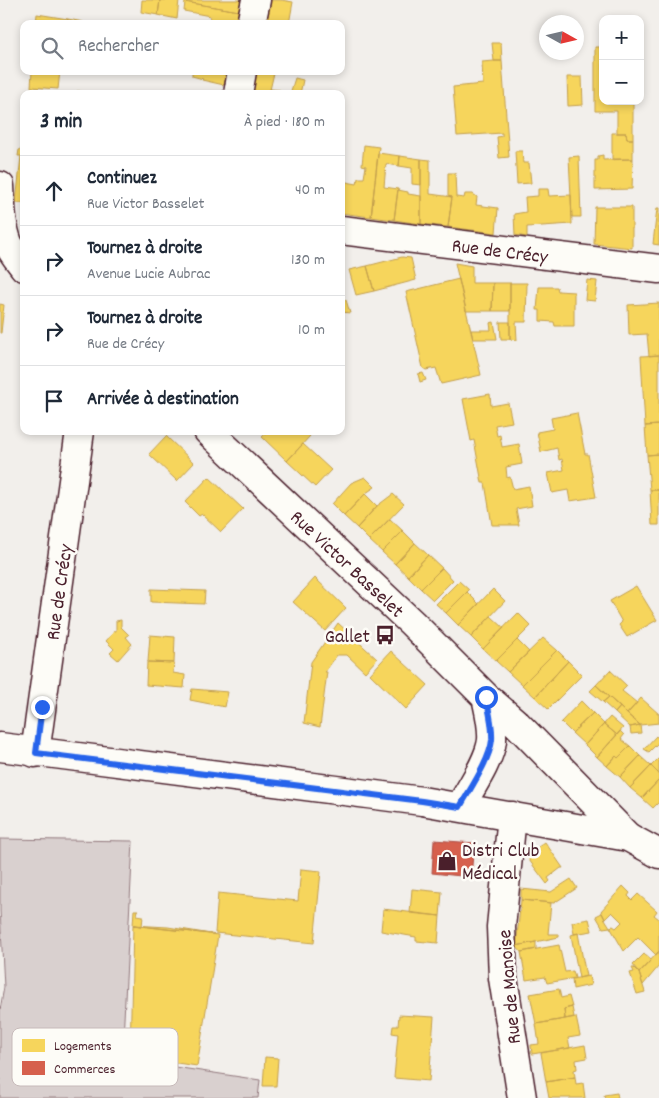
<!DOCTYPE html>
<html lang="fr">
<head>
<meta charset="utf-8">
<style>
	body { margin:0; font-family:Dekko,sans-serif; background:#f2f2f3; color:#1f2937 }
	.controls { position:absolute; right:15px; top:15px; display:grid; overflow:hidden; border-radius:10px; box-shadow:0 2px 8px #0003 }
	.controls button { width:45px; height:45px; display:grid; place-items:center; padding:0; border:0; border-bottom:1px solid #e0e1e3; background:#fff; color:#1f2937; font:25px sans-serif }
	.compass { position:absolute; left:539px; top:15px; width:45px; height:45px; border-radius:50%; background:#fff; box-shadow:0 2px 8px #0003; rotate:98deg }
	.stop { position:absolute; width:15px; height:15px; margin:-11px; border:4px solid #2563eb; border-radius:50%; background:#fff }
	.stop.end { background:#2563eb; border-color:#fff; box-shadow:0 1px 5px #0008 }
	.list { margin:0; padding:0; list-style:none }
	h2 { display:flex; justify-content:space-between; align-items:center; height:65px; margin:0; padding:0 20px; font-size:21px }
	h2 small { font-size:16px; font-weight:400; color:#747a83 }
	.list li { display:grid; grid-template-columns:32px 1fr auto; gap:15px; align-items:center; box-sizing:border-box; height:70px; padding:0 20px; border-top:1px solid #e0e1e3 }
	.list b { display:block; font-size:19px; white-space:nowrap }
	.list p { margin:0; font-size:16px; white-space:nowrap; color:#747a83 }
	.list em { font-size:16px; font-style:normal; color:#747a83 }
	.icon { flex:none; width:28px; height:28px; fill:none; stroke:currentColor; stroke-width:2; stroke-linecap:round; stroke-linejoin:round }
	.map { position:relative; flex:none; width:659px; height:1098px; overflow:hidden }
	.search { position:absolute; background:#fff; box-shadow:0 2px 8px #0003; left:20px; top:20px; width:325px; height:55px; display:flex; align-items:center; gap:12px; box-sizing:border-box; padding:0 18px; border-radius:10px; color:#747a83; font-size:19px }
	.panel { position:absolute; background:#fff; box-shadow:0 2px 8px #0003; left:20px; top:90px; width:325px; height:345px; border-radius:10px }
	.map>svg:first-child { display:block }
	.green { fill:#d9d0cf; stroke:#92787d }
	.homes { fill:#f6d55c; stroke:#c29e4d }
	.shops { fill:#d6604d; stroke:#ac4c43 }
	.lines { fill:none; stroke-linecap:round; stroke-linejoin:round }
	.minor-casing { stroke:#4a1f2b; stroke-width:31 }
	.major-casing { stroke:#4a1f2b; stroke-width:31 }
	.minor { stroke:#fdfcf7; stroke-width:28 }
	.major { stroke:#fdfcf7; stroke-width:28 }
	.route { stroke:#2563eb; stroke-width:6 }
	.labels { text-anchor:middle; stroke-width:5; stroke-linejoin:round; paint-order:stroke }
	.street-label { font-size:20px; fill:#4a1f2b; stroke:#fdfcf7 }
	.poi-label { font-size:20px; fill:#4a1f2b; stroke:#fdfcf7; text-anchor:end }
	.key { fill:#fdfcf7; stroke:#c7baba; stroke-width:1 }
	.key-label { font-size:14px; fill:#4a1f2b }
</style>
</head>
<body>
<div class="map">
<svg width="659" height="1098" viewBox="0 0 659 1098">
	<rect width="100%" height="100%" fill="#f2efeb"/>
	<filter id="ink" filterUnits="userSpaceOnUse"><feTurbulence type="fractalNoise" baseFrequency=".02" numOctaves="2"/><feDisplacementMap in="SourceGraphic" scale="10" xChannelSelector="R" yChannelSelector="G"/><feConvolveMatrix kernelMatrix="1 2 1 2 8 2 1 2 1" color-interpolation-filters="sRGB"/></filter>
	<g filter="url(#ink)">
		<path class="green" d="M 0,839 L 133,841 L 122,1059 L 260,1080 L 258,1098 L 0,1098 L 0,1010 L 4,987 L 0,911 Z"/>
		<path class="homes" d="M 142,0 L 160,0 L 158,15 L 141,12 Z
			M 160,0 L 179,0 L 177,19 L 158,15 Z
			M 185,0 L 241,0 L 239,11 L 185,2 Z
			M 263,0 L 281,0 L 293,2 L 289,24 L 259,24 Z
			M 185,2 L 239,11 L 237,24 L 209,24 L 210,16 L 184,11 Z
			M 37,14 L 68,19 L 67,24 L 36,24 Z
			M 68,19 L 83,22 L 83,24 L 67,24 Z
			M 492,43 L 501,43 L 502,61 L 494,61 Z
			M 595,47 L 603,47 L 603,101 L 633,101 L 633,139 L 627,139 L 626,133 L 617,133 L 617,111 L 595,111 Z
			M 494,61 L 502,61 L 509,157 L 499,158 L 497,137 L 502,136 L 502,133 L 457,136 L 453,87 L 483,84 L 482,62 Z
			M 32,71 L 60,71 L 58,89 L 31,87 Z
			M 192,71 L 222,71 L 222,74 L 226,75 L 224,85 L 202,80 L 203,79 L 192,76 Z
			M 251,71 L 267,71 L 274,73 L 269,94 L 254,94 L 246,92 Z
			M 567,77 L 582,77 L 583,105 L 568,106 Z
			M 295,78 L 303,80 L 300,94 L 290,94 Z
			M 270,89 L 280,90 L 279,94 L 269,94 Z
			M 77,91 L 96,93 L 96,94 L 77,94 Z
			M 612,133 L 626,133 L 627,139 L 633,139 L 633,159 L 612,159 Z
			M 24,137 L 24,203 L 16,203 L 21,156 L 18,156 L 19,150 L 22,149 Z
			M 364,145 L 379,147 L 371,217 L 341,213 L 341,181 L 357,184 L 358,178 L 364,178 L 366,166 L 362,165 Z
			M 515,151 L 522,151 L 523,163 L 529,163 L 531,183 L 517,184 Z
			M 378,153 L 400,156 L 399,166 L 386,164 L 384,187 L 398,189 L 394,220 L 371,217 Z
			M 603,155 L 603,160 L 633,159 L 632,189 L 595,190 L 595,160 L 598,160 L 598,156 Z
			M 400,156 L 421,159 L 421,185 L 412,184 L 412,168 L 399,166 Z
			M 579,156 L 581,217 L 572,217 L 569,157 Z
			M 421,159 L 430,160 L 430,194 L 452,197 L 448,227 L 421,224 Z
			M 448,173 L 455,173 L 456,197 L 464,198 L 465,194 L 473,194 L 477,197 L 476,205 L 498,208 L 496,233 L 448,227 L 452,197 L 448,196 Z
			M 538,189 L 548,189 L 549,196 L 571,195 L 572,224 L 527,227 L 527,237 L 515,235 L 514,214 L 526,212 L 525,197 L 538,196 Z
			M 398,190 L 408,192 L 408,194 L 421,196 L 421,224 L 394,220 Z
			M 595,207 L 632,207 L 632,248 L 594,244 Z
			M 657,208 L 659,208 L 659,245 L 653,244 Z
			M 402,257 L 411,258 L 416,280 L 374,291 L 367,266 Z
			M 455,263 L 472,266 L 472,283 L 493,283 L 492,311 L 466,311 Z
			M 367,266 L 374,291 L 356,295 L 349,270 Z
			M 459,279 L 481,375 L 441,384 L 436,368 L 426,370 L 423,368 L 406,292 Z
			M 587,280 L 597,281 L 595,301 L 585,300 Z
			M 493,283 L 510,283 L 510,311 L 492,311 Z
			M 510,283 L 527,283 L 526,322 L 516,322 L 517,340 L 510,339 Z
			M 539,287 L 557,287 L 558,291 L 574,292 L 574,326 L 555,326 L 554,322 L 540,321 L 540,310 L 537,310 Z
			M 341,299 L 346,300 L 350,313 L 341,312 Z
			M 659,303 L 659,355 L 649,356 L 647,334 L 629,335 L 628,305 Z
			M 0,304 L 4,305 L 1,333 L 0,333 Z
			M 494,322 L 497,339 L 473,339 L 471,330 L 491,330 L 490,323 Z
			M 500,322 L 510,322 L 510,339 L 501,339 Z
			M 659,355 L 659,425 L 645,426 L 641,356 Z
			M 423,373 L 426,380 L 420,382 L 418,374 Z
			M 490,394 L 491,406 L 508,403 L 512,422 L 495,425 L 497,436 L 500,435 L 502,447 L 519,444 L 522,464 L 506,467 L 507,478 L 510,477 L 513,489 L 529,486 L 532,506 L 516,509 L 519,525 L 492,525 L 485,483 L 482,483 L 474,440 L 471,441 L 463,399 Z
			M 577,413 L 585,454 L 588,454 L 596,497 L 570,501 L 568,490 L 552,493 L 548,473 L 564,470 L 562,459 L 559,460 L 557,448 L 541,452 L 537,432 L 553,429 L 551,418 Z
			M 659,425 L 659,454 L 647,455 L 645,426 Z
			M 268,431 L 305,431 L 310,436 L 287,461 L 262,437 Z
			M 166,436 L 194,463 L 177,481 L 149,454 Z
			M 303,444 L 331,470 L 315,487 L 287,461 Z
			M 659,454 L 659,490 L 650,490 L 647,455 Z
			M 209,477 L 243,509 L 221,532 L 202,514 L 199,516 L 185,502 Z
			M 365,477 L 375,487 L 366,493 L 344,516 L 332,504 L 351,483 Z
			M 650,490 L 659,490 L 659,525 L 652,525 Z
			M 365,494 L 377,506 L 357,528 L 344,516 Z
			M 393,494 L 404,504 L 369,540 L 357,528 L 377,506 Z
			M 390,519 L 403,531 L 382,552 L 369,540 Z
			M 403,531 L 415,543 L 395,564 L 382,552 Z
			M 415,543 L 428,555 L 408,576 L 395,564 Z
			M 428,555 L 442,568 L 421,589 L 408,576 Z
			M 442,568 L 453,580 L 433,600 L 421,589 Z
			M 315,578 L 346,608 L 325,631 L 293,602 Z
			M 459,581 L 469,590 L 446,613 L 436,604 Z
			M 636,586 L 657,620 L 627,637 L 619,625 L 622,622 L 610,601 Z
			M 151,589 L 205,591 L 204,604 L 151,602 Z
			M 493,589 L 505,601 L 471,637 L 458,625 Z
			M 467,592 L 479,604 L 458,625 L 446,613 Z
			M 518,613 L 531,626 L 496,661 L 483,649 Z
			M 491,616 L 504,628 L 483,649 L 471,637 Z
			M 121,620 L 121,627 L 129,635 L 126,637 L 132,644 L 118,660 L 110,653 L 114,649 L 106,641 L 113,633 L 114,631 L 116,631 L 116,621 Z
			M 338,623 L 377,659 L 365,672 L 347,655 L 337,655 L 325,672 L 327,672 L 320,727 L 304,723 L 311,662 Z
			M 150,635 L 175,637 L 174,663 L 148,662 Z
			M 543,638 L 557,650 L 522,685 L 508,672 Z
			M 517,640 L 529,652 L 508,672 L 496,661 Z
			M 557,650 L 568,661 L 535,697 L 522,685 Z
			M 391,651 L 428,685 L 406,709 L 370,674 Z
			M 568,661 L 582,675 L 548,709 L 535,697 Z
			M 147,662 L 174,663 L 173,673 L 185,675 L 184,688 L 146,685 Z
			M 610,670 L 627,686 L 622,691 L 637,703 L 627,714 L 596,685 Z
			M 596,685 L 609,697 L 603,702 L 590,691 Z
			M 192,689 L 228,692 L 225,707 L 190,700 Z
			M 609,697 L 620,707 L 615,713 L 603,702 Z
			M 641,698 L 659,714 L 659,723 L 640,725 L 627,714 Z
			M 581,701 L 593,713 L 572,733 L 561,722 Z
			M 620,707 L 627,714 L 640,725 L 630,727 L 615,713 Z
			M 593,713 L 604,724 L 585,745 L 572,733 Z
			M 610,717 L 623,728 L 617,735 L 604,724 Z
			M 604,724 L 617,735 L 597,757 L 585,745 Z
			M 640,725 L 641,733 L 631,734 L 630,727 Z
			M 620,731 L 624,735 L 621,739 L 630,746 L 618,758 L 616,756 L 607,766 L 597,757 Z
			M 656,736 L 659,739 L 659,742 L 649,752 L 644,749 Z
			M 630,746 L 640,756 L 620,777 L 607,766 L 616,756 L 618,758 Z
			M 640,756 L 651,766 L 630,788 L 620,777 Z
			M 658,759 L 659,759 L 659,774 L 651,766 Z
			M 651,766 L 659,774 L 659,780 L 642,798 L 630,788 Z
			M 659,780 L 659,802 L 653,808 L 642,798 Z
			M 545,842 L 563,868 L 561,868 L 548,878 L 550,881 L 547,884 L 526,856 Z
			M 301,869 L 321,871 L 314,943 L 215,933 L 218,893 L 298,901 Z
			M 571,879 L 577,888 L 554,903 L 521,900 L 521,889 L 551,892 Z
			M 623,886 L 630,893 L 628,896 L 632,900 L 638,894 L 657,911 L 654,915 L 659,919 L 659,951 L 656,955 L 638,937 L 624,951 L 610,927 L 613,926 L 616,928 L 622,922 L 612,912 L 605,919 L 601,911 Z
			M 412,889 L 442,892 L 440,916 L 410,913 Z
			M 521,900 L 551,903 L 548,934 L 559,934 L 559,937 L 516,946 Z
			M 383,909 L 440,916 L 438,943 L 416,941 L 416,937 L 381,931 Z
			M 134,910 L 138,910 L 137,915 L 143,916 L 142,926 L 133,925 Z
			M 602,913 L 605,919 L 610,927 L 603,928 L 596,916 Z
			M 589,919 L 592,931 L 574,934 L 572,922 Z
			M 133,925 L 168,927 L 211,934 L 165,929 Z
			M 133,925 L 218,935 L 197,1066 L 130,1056 Z
			M 578,933 L 586,976 L 579,978 L 571,935 Z
			M 536,942 L 536,949 L 521,952 L 516,946 Z
			M 559,945 L 565,972 L 573,971 L 575,978 L 547,983 L 545,977 L 526,980 L 521,952 Z
			M 659,951 L 659,966 L 643,985 L 639,973 Z
			M 644,954 L 651,960 L 639,973 L 633,965 Z
			M 632,968 L 634,968 L 639,973 L 645,992 L 637,994 L 630,973 L 634,972 Z
			M 589,976 L 591,985 L 573,989 L 572,979 Z
			M 559,989 L 561,998 L 569,996 L 572,1007 L 564,1009 L 565,1019 L 536,1024 L 530,994 Z
			M 572,1007 L 574,1017 L 565,1019 L 564,1009 Z
			M 399,1015 L 434,1017 L 429,1081 L 394,1078 L 398,1034 L 392,1033 L 393,1026 L 398,1026 Z
			M 576,1017 L 580,1036 L 568,1038 L 570,1048 L 532,1054 L 531,1045 L 539,1044 L 536,1024 Z
			M 585,1045 L 587,1058 L 576,1060 L 577,1069 L 574,1070 L 575,1077 L 546,1082 L 541,1053 Z
			M 265,1057 L 278,1058 L 276,1086 L 263,1086 Z
			M 575,1077 L 576,1084 L 583,1083 L 585,1098 L 549,1098 L 546,1082 Z
			M 617,1093 L 618,1098 L 605,1098 L 604,1095 Z"/>
		<path class="shops" d="M 434,840 L 474,843 L 471,877 L 432,873 Z"/>
		<g class="lines">
			<defs>
				<path id="minor" d="M 251,24 L 256,0
					M 238,94 L 242,71
					M 0,186 C 1,205 1,225 8,243 C 12,252 18,259 24,267
					M 341,230 L 659,269
					M 208,431 L 412,623 L 486,697 L 517,724 L 628,837
					M 35,753 L 80,431
					M 460,807 C 470,789 490,760 492,740 C 493,725 489,711 486,697
					M 512,816 L 501,927 L 503,978 L 522,1098"/>
				<path id="major" d="M 0,747 L 422,801 L 628,837 L 659,854"/>
			</defs>
			<use href="#minor" class="minor-casing"/>
			<use href="#major" class="major-casing"/>
			<use href="#minor" class="minor"/>
			<use href="#major" class="major"/>
		</g>
	</g>
	<g class="lines" filter="url(#ink)">
		<path class="route" d="M 42,707 L 36,753 L 422,801 L 460,807 C 470,789 490,760 492,740 C 493,725 489,711 486,697"/>
	</g>
	<defs>
		<symbol id="bus-bare" viewBox="-9 -9 18 18"><path d="M-5-6H5V4H4V6H2V4H-2V6H-4V4H-5ZM-3.5-4V0h7V-4ZM-3.5 1.2v1.5H-2V1.2ZM2 1.2v1.5H3.5V1.2Z" fill="#4a1f2b" stroke="#fdfcf7" stroke-width="2.5" paint-order="stroke"/></symbol>
		<symbol id="shop-bare" viewBox="-9 -9 18 18"><path d="M-5-2.5h2.3a2.7 3.5 0 0 1 5.4 0H5L5.5 6h-11ZM-1.5-2.5h3a1.5 2.3 0 0 0-3 0Z" fill="#4a1f2b" stroke="#fdfcf7" stroke-width="2.5" paint-order="stroke"/></symbol>
	</defs>
	<g fill-rule="evenodd">
		<use href="#bus-bare" x="371" y="621" width="28" height="28"/>
		<use href="#shop-bare" x="433" y="847" width="28" height="28"/>
	</g>
	<g class="labels">
		<g class="street-label">
			<text transform="translate(500 250) rotate(7)" y="7">Rue de Crécy</text>
			<text transform="translate(348 563) rotate(43)" y="7">Rue Victor Basselet</text>
			<text transform="translate(58 592) rotate(-82)" y="7">Rue de Crécy</text>
			<text transform="translate(508 987) rotate(-95)" y="7">Rue de Manoise</text>
		</g>
		<g class="poi-label">
			<text x="370" y="642">Gallet</text>
			<text x="462" y="856" text-anchor="start">Distri Club<tspan x="462" dy="23">Médical</tspan></text>
		</g>
	</g>
	<rect x="12" y="1028" width="166" height="58" rx="8" class="key"/>
	<rect x="22" y="1039" width="23" height="13" fill="#f6d55c"/>
	<rect x="22" y="1061" width="23" height="14" fill="#d6604d"/>
	<g class="key-label">
		<text x="54" y="1050">Logements</text>
		<text x="54" y="1073">Commerces</text>
	</g>
</svg>
<div class="controls">
<button>+</button>
<button>−</button>
</div>
<svg class="compass" viewBox="-18 -18 36 36"><path d="M0-13l5 13h-10z" fill="#e53935"/><path d="M0 13l5-13h-10z" fill="#747a83"/></svg>
<div class="stop" style="left:486px;top:697px"></div>
<div class="stop end" style="left:42px;top:707px"></div>
<div class="search"><svg class="icon" aria-label="search" viewBox="0 0 24 24"><circle cx="10" cy="10" r="6"/><path d="M15 15l6 6"/></svg>Rechercher</div>
<section class="panel">
<h2>3 min<small>À pied · 180 m</small></h2>
<ul class="list">
<li><svg class="icon" aria-label="ahead" viewBox="0 0 24 24"><path d="M12 20V5M6 11l6-6 6 6"/></svg><div><b>Continuez</b><p>Rue Victor Basselet</p></div><em>40 m</em></li>
<li><svg class="icon" aria-label="right" viewBox="0 0 24 24"><path d="M7 20v-9h11M14 6l5 5-5 5"/></svg><div><b>Tournez à droite</b><p>Avenue Lucie Aubrac</p></div><em>130 m</em></li>
<li><svg class="icon" aria-label="right" viewBox="0 0 24 24"><path d="M7 20v-9h11M14 6l5 5-5 5"/></svg><div><b>Tournez à droite</b><p>Rue de Crécy</p></div><em>10 m</em></li>
<li><svg class="icon" aria-label="arrive" viewBox="0 0 24 24"><path d="M6 21V4h12l-3 4 3 4H6"/></svg><div><b>Arrivée à destination</b></div></li>
</ul>
</section>
</div>
</body>
</html>
